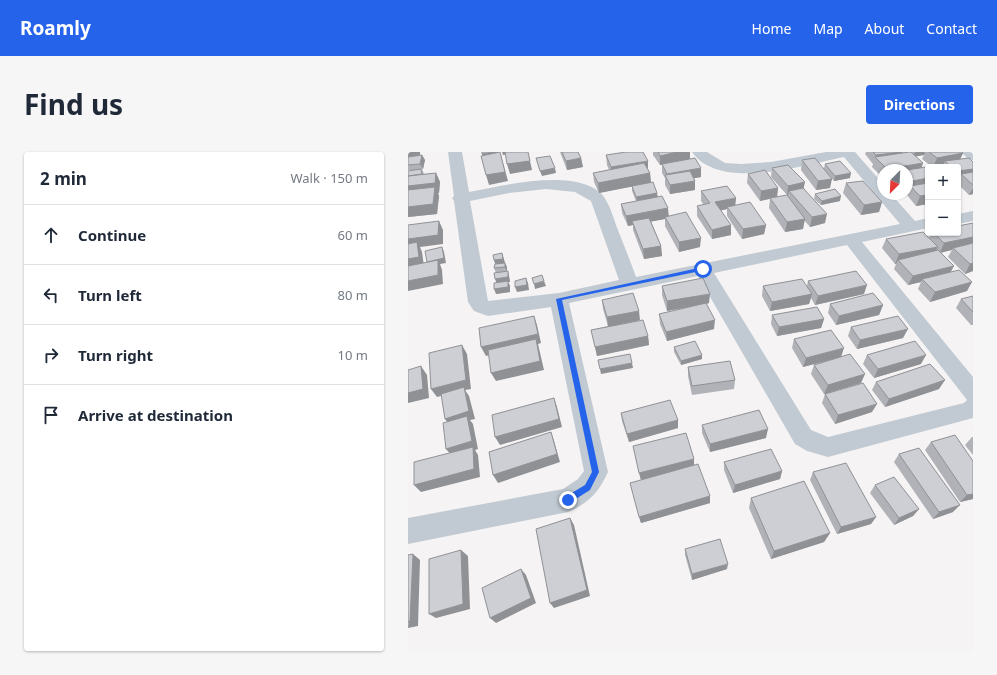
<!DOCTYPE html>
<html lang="en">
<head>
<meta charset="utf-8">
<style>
	body { margin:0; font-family:"Noto Sans",sans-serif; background:#f6f6f7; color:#1f2937 }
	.controls { position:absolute; right:12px; top:12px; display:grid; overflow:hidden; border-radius:4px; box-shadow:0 1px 3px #0004 }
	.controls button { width:36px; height:36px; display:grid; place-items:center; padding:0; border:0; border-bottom:1px solid #e0e1e3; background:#fff; color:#1f2937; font:20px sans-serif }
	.compass { position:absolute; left:469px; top:12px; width:36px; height:36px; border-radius:50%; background:#fff; box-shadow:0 1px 3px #0004; rotate:204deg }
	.stop { position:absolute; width:12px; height:12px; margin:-9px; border:3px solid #2563eb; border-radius:50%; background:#fff }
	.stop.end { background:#2563eb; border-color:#fff; box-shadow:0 1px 4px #0008 }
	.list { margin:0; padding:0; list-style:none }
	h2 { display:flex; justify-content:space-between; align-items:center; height:52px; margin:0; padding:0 16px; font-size:17px }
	h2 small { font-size:13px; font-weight:400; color:#747a83 }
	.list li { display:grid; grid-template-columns:26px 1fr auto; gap:12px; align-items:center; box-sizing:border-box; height:60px; padding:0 16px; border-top:1px solid #e0e1e3 }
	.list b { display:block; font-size:15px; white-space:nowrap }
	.list em { font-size:13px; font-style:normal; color:#747a83 }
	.icon { flex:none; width:22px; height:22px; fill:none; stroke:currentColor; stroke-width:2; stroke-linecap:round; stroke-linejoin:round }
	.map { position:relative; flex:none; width:565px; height:499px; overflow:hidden; border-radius:4px }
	header { display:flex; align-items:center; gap:24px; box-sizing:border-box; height:56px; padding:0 20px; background:#2563eb; color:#fff }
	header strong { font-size:19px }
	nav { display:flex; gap:22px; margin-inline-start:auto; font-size:14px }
	.intro { display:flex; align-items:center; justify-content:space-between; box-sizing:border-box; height:96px; padding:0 24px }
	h1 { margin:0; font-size:28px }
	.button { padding:10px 18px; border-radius:4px; background:#2563eb; color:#fff; font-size:14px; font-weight:700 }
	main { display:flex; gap:24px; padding:0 24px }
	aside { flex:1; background:#fff; border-radius:4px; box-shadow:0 1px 3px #0004 }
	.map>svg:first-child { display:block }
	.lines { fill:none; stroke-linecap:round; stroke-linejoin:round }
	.minor { fill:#c1cad2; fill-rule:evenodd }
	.wall { fill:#b0b2b7 }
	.shaded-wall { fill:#909195 }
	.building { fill:#cdcfd5; stroke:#909195 }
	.route { fill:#2563eb }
</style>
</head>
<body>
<header>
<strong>Roamly</strong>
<nav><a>Home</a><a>Map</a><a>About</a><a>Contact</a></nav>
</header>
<div class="intro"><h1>Find us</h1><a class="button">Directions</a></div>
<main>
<aside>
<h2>2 min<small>Walk · 150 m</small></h2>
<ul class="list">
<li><svg class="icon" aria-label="ahead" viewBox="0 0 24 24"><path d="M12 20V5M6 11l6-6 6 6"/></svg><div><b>Continue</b></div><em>60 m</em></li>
<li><svg class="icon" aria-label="left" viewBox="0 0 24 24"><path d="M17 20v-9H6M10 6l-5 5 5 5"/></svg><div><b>Turn left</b></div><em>80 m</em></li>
<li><svg class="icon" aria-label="right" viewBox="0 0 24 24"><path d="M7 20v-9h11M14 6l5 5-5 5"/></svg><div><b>Turn right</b></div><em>10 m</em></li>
<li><svg class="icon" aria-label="arrive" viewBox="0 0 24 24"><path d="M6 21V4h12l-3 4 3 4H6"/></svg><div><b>Arrive at destination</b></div></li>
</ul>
</aside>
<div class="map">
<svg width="565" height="499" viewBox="0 0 565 499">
	<rect width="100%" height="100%" fill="#f5f3f3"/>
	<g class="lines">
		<path class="minor" d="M 40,0 L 54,0 L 61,40 C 93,34 172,14 196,45 C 202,54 205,64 208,73 C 215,91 222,108 228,125 L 492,72 L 436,5 C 396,13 312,40 284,0 L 299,0 L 317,11 L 333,12 L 363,10 L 418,0 L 447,0 L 475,32 L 475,42 L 483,42 L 507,69 L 520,66 L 520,76 L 454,90 L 565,225 L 565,266 L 420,305 L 399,299 L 387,292 L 290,124 L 161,151 L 200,320 C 191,340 181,351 160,360 L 0,392 L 0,366 L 155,337 L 170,327 L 176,319 L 143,155 L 80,164 L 66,159 L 60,150 L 46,49 L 44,46 L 46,44 ZM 138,37 L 167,40 L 183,49 L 211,128 L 151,141 L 80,149 L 62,49 L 101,41 ZM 439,93 L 559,248 L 556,251 L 420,285 L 403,278 L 306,121 Z
			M 553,0 L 565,0 L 565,8 L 560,7 Z
			M 565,59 L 565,69 L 550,72 L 550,62 Z"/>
	</g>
	<path class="wall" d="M 0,0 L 12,0 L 12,3 L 14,3 L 17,8 L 15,17 L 14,17 L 16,22 L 28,21 L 32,30 L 31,41 L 30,41 L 31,44 L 29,62 L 0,65 L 0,19 L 7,18 L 0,18 Z
		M 152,0 L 170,0 L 173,6 L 175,15 L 159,18 Z
		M 245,0 L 282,0 L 282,7 L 293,25 L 286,26 L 287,29 L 287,38 L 262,42 L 257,33 L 257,26 L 254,21 L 254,13 L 252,13 L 245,3 Z
		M 458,0 L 495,0 L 495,1 L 499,0 L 554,0 L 555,1 L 552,7 L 565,10 L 565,42 L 561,43 L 550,32 L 550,15 L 535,15 L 535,13 L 528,15 L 524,15 L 514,7 L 516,3 L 508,4 L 514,16 L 520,52 L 508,54 L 499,43 L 500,38 L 499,39 L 499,18 L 475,18 L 475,26 L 464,15 L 465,12 L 457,2 Z
		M 198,3 L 240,18 L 242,21 L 243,31 L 250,45 L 261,64 L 292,95 L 271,100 L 257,74 L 257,67 L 243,69 L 253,94 L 254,104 L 236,107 L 225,78 L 225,73 L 220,74 L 214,61 L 213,52 L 228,49 L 224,39 L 224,34 L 191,41 L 186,30 L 185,21 L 201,18 L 199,13 Z
		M 394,8 L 416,16 L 417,12 L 442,26 L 426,29 L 420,22 L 422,36 L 408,38 L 393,18 Z
		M 364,16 L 396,36 L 417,71 L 402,75 L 396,68 L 395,77 L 377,80 L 361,56 L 362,47 L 352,49 L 339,31 L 340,22 L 370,36 L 369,45 L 380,44 L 380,43 L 379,43 L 363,25 Z
		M 438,31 L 474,50 L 471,60 L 453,63 L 435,41 Z
		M 293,39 L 328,46 L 327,53 L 358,73 L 356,82 L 334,87 L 319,64 L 319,57 L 313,58 L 323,83 L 304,87 L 289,64 L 289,54 L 296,53 L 293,49 Z
		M 407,42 L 432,49 L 413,53 L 406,47 Z
		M 565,71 L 565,119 L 557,122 L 540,105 L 544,98 L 532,100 L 546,114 L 542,120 L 559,139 L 522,150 L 510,137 L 513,130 L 500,133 L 486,117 L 488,112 L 487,112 L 474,96 L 478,87 L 521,86 L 524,81 L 550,81 Z
		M 94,101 L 97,111 L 99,115 L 99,119 L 101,124 L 102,130 L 100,130 L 102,134 L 102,140 L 88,142 L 88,121 L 86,116 L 87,112 L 86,108 Z
		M 400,129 L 456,142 L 407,153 L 403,146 L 401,152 L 362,159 L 354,144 L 355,134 L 399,134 Z
		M 254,134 L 301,151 L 299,152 L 306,177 L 259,189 L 252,172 L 251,162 L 293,153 L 259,159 L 254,143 Z
		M 565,144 L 565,173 L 563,173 L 548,156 L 553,147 Z
		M 194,148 L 232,168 L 212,172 L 240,184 L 241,193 L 189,204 L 183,178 L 200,174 L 195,157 Z
		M 422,152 L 475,153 L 471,163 L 428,173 L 420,161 Z
		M 364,163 L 416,167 L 413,176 L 369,184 L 363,172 Z
		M 443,175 L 495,186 L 449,197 L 440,184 Z
		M 386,187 L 433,205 L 453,231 L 416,242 L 403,222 L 406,213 L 430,206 L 395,215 L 384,196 Z
		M 266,195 L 294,207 L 273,213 L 266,200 Z
		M 459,203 L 513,212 L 466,226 L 455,212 Z
		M 280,215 L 327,228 L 326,237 L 284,243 L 280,224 Z
		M 468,230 L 531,237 L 477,255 L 464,238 Z
		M 417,242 L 464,260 L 427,272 L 414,251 Z
		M 213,261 L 270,268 L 270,276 L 221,290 L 214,269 Z
		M 294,273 L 358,286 L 302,300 L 294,281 Z
		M 564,285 L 565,285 L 565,303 L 557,293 Z
		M 523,290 L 565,309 L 565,347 L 552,350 L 517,298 Z
		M 225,294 L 286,307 L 286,313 L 302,351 L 233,371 L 222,331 L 233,328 Z
		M 491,302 L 545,360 L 525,367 L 486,310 Z
		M 316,310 L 374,319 L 372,327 L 325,341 L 316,318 Z
		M 405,320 L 468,365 L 463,372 L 429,382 L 402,328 Z
		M 467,333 L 511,357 L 505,364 L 486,373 L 462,341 Z
		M 343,346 L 422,381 L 416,390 L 363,407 L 341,356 Z
		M 277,397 L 319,417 L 284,428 L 277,403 Z"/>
	<path class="shaded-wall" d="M 0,0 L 12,0 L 12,3 L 0,5 Z
		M 86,0 L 91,0 L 91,4 L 76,6 L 74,2 Z
		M 92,0 L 100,29 L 81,33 L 78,23 Z
		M 94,0 L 114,0 L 95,3 Z
		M 120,0 L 124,18 L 102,22 L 99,12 Z
		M 269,0 L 282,0 L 282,7 L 252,13 L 252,4 Z
		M 495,0 L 492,9 L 467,6 L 468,3 Z
		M 507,0 L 517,0 L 516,3 L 505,5 Z
		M 555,1 L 551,10 L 537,9 L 535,13 L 525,15 L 529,6 Z
		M 14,3 L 17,8 L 15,17 L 12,12 Z
		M 173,6 L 175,15 L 159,18 L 158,9 Z
		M 240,9 L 240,18 L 204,24 L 203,15 Z
		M 515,11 L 512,21 L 499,23 L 499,18 L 479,18 L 479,17 Z
		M 147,16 L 148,21 L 134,24 L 132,19 Z
		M 293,16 L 293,25 L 261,31 L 260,29 L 259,22 Z
		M 565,17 L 565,26 L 553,22 L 550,28 L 550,19 Z
		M 28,21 L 32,30 L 31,41 L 30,41 L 31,44 L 29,62 L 0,65 L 0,34 Z
		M 242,21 L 243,31 L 191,41 L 190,31 Z
		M 443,21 L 442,26 L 426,29 L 427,24 Z
		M 520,26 L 520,35 L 502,34 L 500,38 L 499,39 L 499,30 Z
		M 424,27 L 422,36 L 408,38 L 410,29 Z
		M 287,29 L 287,38 L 262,42 L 262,33 Z
		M 397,30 L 395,39 L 381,39 L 380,43 L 379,43 L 380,34 Z
		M 370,36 L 369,45 L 352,49 L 353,39 Z
		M 565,36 L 565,42 L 561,43 Z
		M 249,41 L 250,46 L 229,49 L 228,45 Z
		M 520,43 L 520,52 L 508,54 L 512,44 Z
		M 433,44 L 432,49 L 413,53 L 414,49 Z
		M 328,46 L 327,55 L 319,55 L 319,57 L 307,60 L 307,50 Z
		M 474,50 L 471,60 L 453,63 L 456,53 Z
		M 260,56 L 261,66 L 257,65 L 257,67 L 226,73 L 224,69 L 225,73 L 220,74 L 218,64 Z
		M 419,62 L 417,71 L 402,75 L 404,65 Z
		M 397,67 L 395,77 L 377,80 L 379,70 Z
		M 31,69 L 35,78 L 35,92 L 12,95 L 14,100 L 16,114 L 0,118 L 0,87 Z
		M 323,73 L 323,83 L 304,87 L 304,78 Z
		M 358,73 L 356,82 L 334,87 L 335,77 Z
		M 565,85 L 565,93 L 545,96 L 544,98 L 532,101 L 536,91 Z
		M 293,86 L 292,95 L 271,100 L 271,90 Z
		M 253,94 L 254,104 L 236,107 L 235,97 Z
		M 34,95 L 36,100 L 38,111 L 32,112 L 34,118 L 35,132 L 0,139 L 0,129 L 21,115 Z
		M 530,95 L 525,104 L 490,108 L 488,112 L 487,112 L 491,102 Z
		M 94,101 L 97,111 L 88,113 L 86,108 Z
		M 97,111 L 99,115 L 99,120 L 97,115 Z
		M 565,111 L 565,119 L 557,122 L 562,112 Z
		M 546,114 L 541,123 L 514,127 L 513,130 L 500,133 L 505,124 Z
		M 100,119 L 101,124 L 102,130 L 100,130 L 102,134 L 102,140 L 88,142 L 86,137 L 89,132 L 87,127 Z
		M 118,126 L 120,131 L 121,138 L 109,140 L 107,135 Z
		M 136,129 L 138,134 L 127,137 L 126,132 Z
		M 564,130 L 559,139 L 522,150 L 527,140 Z
		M 459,133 L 456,142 L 407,153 L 410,144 Z
		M 302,142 L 301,151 L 259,159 L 259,149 Z
		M 404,142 L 401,152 L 362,159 L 364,150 Z
		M 475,153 L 471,163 L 428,173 L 431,164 Z
		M 231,159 L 232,168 L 200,175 L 199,165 Z
		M 126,164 L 129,173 L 133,191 L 130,192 L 136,218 L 88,229 L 83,221 L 129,192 L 78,204 L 73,195 Z
		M 416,167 L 413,176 L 369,184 L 371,175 Z
		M 307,168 L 306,177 L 259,189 L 258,180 Z
		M 500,177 L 495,186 L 449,197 L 452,188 Z
		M 240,184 L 241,193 L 189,204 L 187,195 Z
		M 54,193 L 59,202 L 63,237 L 57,238 L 61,244 L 67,267 L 62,268 L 65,272 L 70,297 L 67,298 L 70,303 L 72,325 L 13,340 L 6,333 L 45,305 L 38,297 L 43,275 L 37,267 L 56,238 L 29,245 L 23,237 Z
		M 436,196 L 433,205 L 395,215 L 398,206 Z
		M 294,203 L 294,207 L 273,213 L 273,209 Z
		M 518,203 L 513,212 L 466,226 L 470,217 Z
		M 224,211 L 225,216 L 193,222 L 192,217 Z
		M 13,214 L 19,223 L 21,246 L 0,251 L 0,241 Z
		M 457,222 L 453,231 L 416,242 L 420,233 Z
		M 537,228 L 531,237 L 477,255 L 481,247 Z
		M 146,246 L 149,255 L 154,275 L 92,293 L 87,285 Z
		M 469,252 L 464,260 L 427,272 L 430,263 Z
		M 270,268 L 270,276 L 221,290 L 219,282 Z
		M 360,277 L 358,286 L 302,300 L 302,292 Z
		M 143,280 L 146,289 L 152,310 L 90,331 L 85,323 Z
		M 286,307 L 286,315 L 233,328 L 231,321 Z
		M 374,319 L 372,327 L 325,341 L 327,333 Z
		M 565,342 L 565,347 L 552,350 L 559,343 Z
		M 302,344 L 302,351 L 233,371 L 231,365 Z
		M 552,353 L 545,360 L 525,367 L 531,360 Z
		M 511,357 L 505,364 L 486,373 L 491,366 Z
		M 468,365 L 463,372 L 429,382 L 433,375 Z
		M 162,366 L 166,373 L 182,444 L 146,456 L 142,451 Z
		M 422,381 L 416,390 L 363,407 L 366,399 Z
		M 53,398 L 60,404 L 62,457 L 28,466 L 21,462 Z
		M 5,402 L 12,408 L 10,474 L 0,476 Z
		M 320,412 L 319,417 L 284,428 L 284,422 Z
		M 113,417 L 118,423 L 128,451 L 88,471 L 82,466 Z"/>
	<path class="building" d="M 74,0 L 86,0 L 74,2 Z
		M 92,0 L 97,20 L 78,23 L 73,4 Z
		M 97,0 L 120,0 L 122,9 L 99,12 Z
		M 154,0 L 170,0 L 173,6 L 158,9 Z
		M 218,0 L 235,0 L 240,9 L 203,15 L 198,3 Z
		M 250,0 L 269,0 L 252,4 Z
		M 465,0 L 494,0 L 468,3 Z
		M 501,0 L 503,0 L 515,11 L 479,17 L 467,5 Z
		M 521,0 L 554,0 L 555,1 L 529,6 Z
		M 14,3 L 12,12 L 0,13 L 0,5 Z
		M 142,4 L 147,16 L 132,19 L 128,6 Z
		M 287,6 L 293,16 L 259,22 L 254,12 Z
		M 407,6 L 424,27 L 410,29 L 394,8 Z
		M 561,6 L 565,10 L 565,17 L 550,19 L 550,15 L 543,15 L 537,9 Z
		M 432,9 L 443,21 L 427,24 L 417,12 Z
		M 236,11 L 242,21 L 190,31 L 185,21 Z
		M 380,13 L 397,30 L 380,34 L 364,16 Z
		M 518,15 L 520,16 L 520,26 L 499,30 L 499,18 Z
		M 13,17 L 14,22 L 0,24 L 0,19 Z
		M 357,18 L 370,36 L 353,39 L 340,22 Z
		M 282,19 L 287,29 L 262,33 L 257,23 Z
		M 565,20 L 565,33 L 553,22 Z
		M 28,21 L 27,31 L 0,34 L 0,24 Z
		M 455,29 L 474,50 L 456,53 L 438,31 Z
		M 245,30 L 249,41 L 228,45 L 224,34 Z
		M 520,31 L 520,43 L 512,44 L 502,34 Z
		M 319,34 L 328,46 L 307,50 L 323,73 L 304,78 L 289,54 L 302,51 L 293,39 Z
		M 27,35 L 25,52 L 0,55 L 0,38 Z
		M 395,36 L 419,62 L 404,65 L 381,39 Z
		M 427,37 L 433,44 L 414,49 L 407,42 Z
		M 379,43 L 397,67 L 379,70 L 362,46 Z
		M 254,44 L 260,56 L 218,64 L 213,52 Z
		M 342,50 L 358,73 L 335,77 L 319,55 Z
		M 278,60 L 293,86 L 271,90 L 257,65 Z
		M 241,66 L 253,94 L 235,97 L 224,69 Z
		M 31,69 L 30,83 L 0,87 L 0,73 Z
		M 565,71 L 565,85 L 536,91 L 526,81 L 550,81 L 550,74 Z
		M 515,80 L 530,95 L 491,102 L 478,87 Z
		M 9,90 L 11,105 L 0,107 L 0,92 Z
		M 565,91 L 565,111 L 562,112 L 545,96 Z
		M 34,95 L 36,106 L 19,110 L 17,99 Z
		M 530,98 L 546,114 L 505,124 L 490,108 Z
		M 94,101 L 95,107 L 86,108 L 85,103 Z
		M 30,108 L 30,123 L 0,129 L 0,114 Z
		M 97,111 L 97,115 L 86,116 L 87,112 Z
		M 551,118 L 564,130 L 527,140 L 514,127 Z
		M 100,119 L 100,125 L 87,127 L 86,121 Z
		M 448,119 L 459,133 L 410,144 L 400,129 Z
		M 134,123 L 136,129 L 126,132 L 124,126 Z
		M 118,126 L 119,133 L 107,135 L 107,129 Z
		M 295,126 L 302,142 L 259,149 L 254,134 Z
		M 394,127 L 404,142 L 364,150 L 355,134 Z
		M 100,129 L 100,135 L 86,137 L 86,131 Z
		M 225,141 L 231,159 L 199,165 L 194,148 Z
		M 465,141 L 475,153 L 431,164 L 422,152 Z
		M 565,144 L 565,160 L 553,147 Z
		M 298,151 L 307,168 L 258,180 L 251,162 Z
		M 409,155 L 416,167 L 371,175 L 364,163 Z
		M 126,164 L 130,182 L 73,195 L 71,176 Z
		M 490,164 L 500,177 L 452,188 L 443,175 Z
		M 235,168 L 240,184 L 187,195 L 183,178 Z
		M 423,178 L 436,196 L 398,206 L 386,187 Z
		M 128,187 L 132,209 L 83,221 L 80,198 Z
		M 287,189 L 294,203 L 273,209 L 266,195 Z
		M 507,189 L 518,203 L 470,217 L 459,203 Z
		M 54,193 L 58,228 L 23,237 L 21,201 Z
		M 222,202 L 224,211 L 192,217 L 190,208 Z
		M 442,202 L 457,222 L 420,233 L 406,213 Z
		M 322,209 L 327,228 L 284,234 L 280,215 Z
		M 522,212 L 537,228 L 481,247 L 468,230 Z
		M 13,214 L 15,237 L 0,241 L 0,218 Z
		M 455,231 L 469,252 L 430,263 L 417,242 Z
		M 56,235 L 61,259 L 37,267 L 33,242 Z
		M 146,246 L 151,267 L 87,285 L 84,263 Z
		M 262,248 L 270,268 L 219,282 L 213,261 Z
		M 351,258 L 360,277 L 302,292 L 294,273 Z
		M 59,264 L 64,289 L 38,297 L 35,271 Z
		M 143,280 L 149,302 L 85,323 L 81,300 Z
		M 278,281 L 286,307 L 231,321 L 225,294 Z
		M 547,283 L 565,309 L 565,342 L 559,343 L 523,290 Z
		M 65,295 L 66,317 L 6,333 L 6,310 Z
		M 511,296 L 552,353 L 531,360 L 491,302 Z
		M 363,297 L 374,319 L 327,333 L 316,310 Z
		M 438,311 L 468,365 L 433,375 L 405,320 Z
		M 290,312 L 302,344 L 231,365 L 222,331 Z
		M 486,325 L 511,357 L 491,366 L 467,333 Z
		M 396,329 L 422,381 L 366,399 L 343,346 Z
		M 162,366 L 179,438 L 142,451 L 128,377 Z
		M 312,387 L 320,412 L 284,422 L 277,397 Z
		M 53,398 L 55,452 L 21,462 L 21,407 Z
		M 5,402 L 2,469 L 0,470 L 0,403 Z
		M 113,417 L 123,446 L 82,466 L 74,436 Z"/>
	<path class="route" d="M 295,115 L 297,118 L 154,148 L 191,320 L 182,338 L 163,350 L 157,350 L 157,345 L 177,333 L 184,320 L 148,147 Z"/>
</svg>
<div class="controls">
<button>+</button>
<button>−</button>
</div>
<svg class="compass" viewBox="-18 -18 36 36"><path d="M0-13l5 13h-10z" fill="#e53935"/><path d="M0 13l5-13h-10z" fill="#747a83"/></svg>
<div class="stop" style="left:295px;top:117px"></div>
<div class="stop end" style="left:160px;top:348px"></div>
</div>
</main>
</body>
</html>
